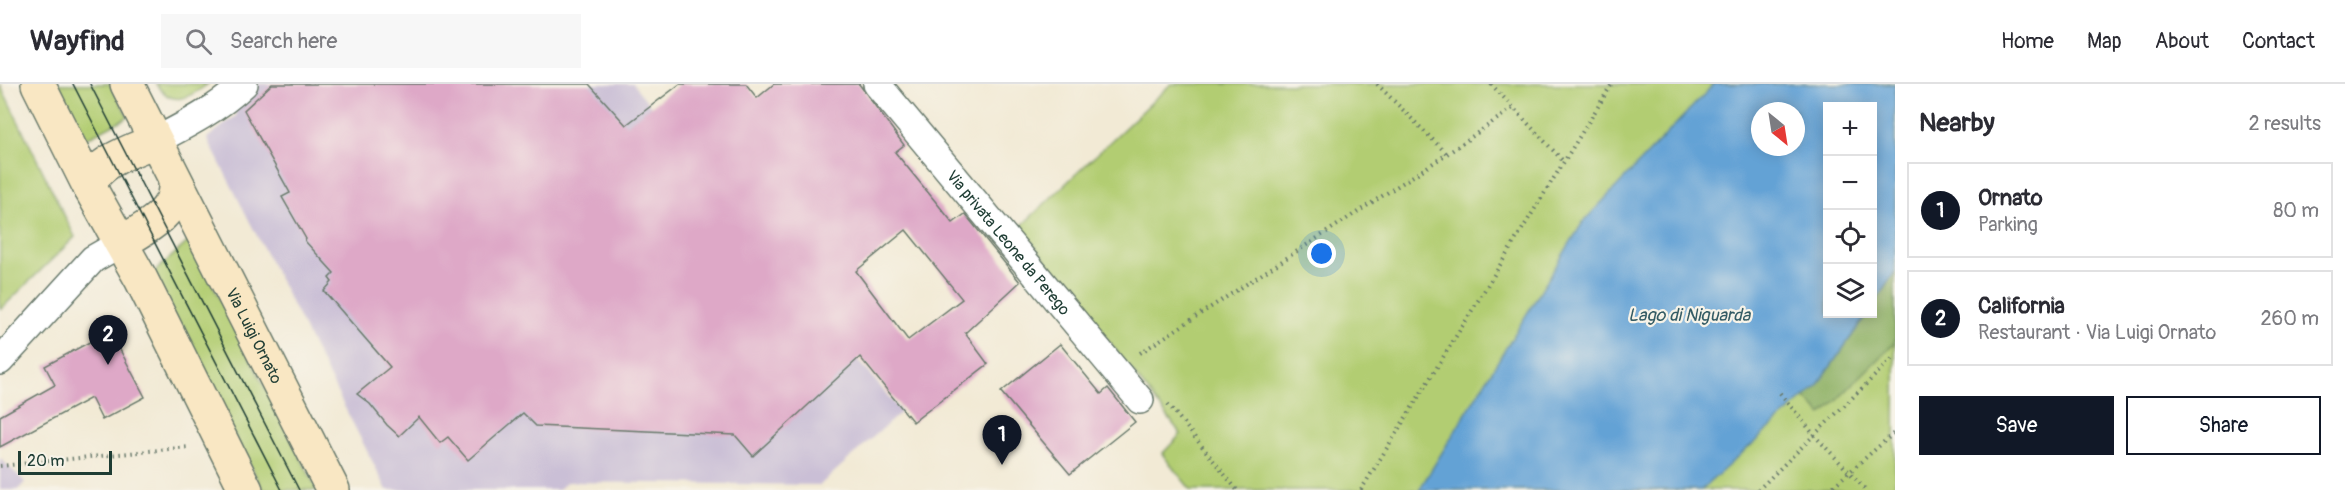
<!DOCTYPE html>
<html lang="en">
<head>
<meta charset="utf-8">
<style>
	body { margin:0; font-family:Pangolin,sans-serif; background:#f7f7f7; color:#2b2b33 }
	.controls { position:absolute; right:18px; top:18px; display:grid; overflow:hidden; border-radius:0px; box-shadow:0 3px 15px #0003 }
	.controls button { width:54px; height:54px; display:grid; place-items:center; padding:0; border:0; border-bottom:2px solid #e1e1e2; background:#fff; color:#2b2b33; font:30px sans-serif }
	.compass { position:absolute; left:1751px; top:18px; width:54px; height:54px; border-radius:50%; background:#fff; box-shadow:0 3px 15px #0003; rotate:150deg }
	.scale { position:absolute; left:18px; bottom:15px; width:94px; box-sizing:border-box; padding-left:6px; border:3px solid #1f3d34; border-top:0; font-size:16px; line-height:21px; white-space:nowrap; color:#1f3d34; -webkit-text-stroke:4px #f7f3e8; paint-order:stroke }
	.you { position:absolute; left:1322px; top:170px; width:21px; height:21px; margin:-15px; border:4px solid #fff; border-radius:50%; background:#1a73e8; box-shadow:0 0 0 9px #1a73e833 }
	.badge { display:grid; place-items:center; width:39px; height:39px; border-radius:50%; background:#111827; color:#fff; font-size:20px; font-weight:700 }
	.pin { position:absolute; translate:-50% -50px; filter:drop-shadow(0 2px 3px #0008) }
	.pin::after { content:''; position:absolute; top:32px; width:21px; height:18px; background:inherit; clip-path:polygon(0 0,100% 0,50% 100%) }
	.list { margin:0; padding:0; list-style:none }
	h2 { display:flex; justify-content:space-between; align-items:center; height:78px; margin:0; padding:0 24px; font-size:26px }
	h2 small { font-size:20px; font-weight:400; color:#7c7c81 }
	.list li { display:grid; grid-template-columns:39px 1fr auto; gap:18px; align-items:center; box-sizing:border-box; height:96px; margin:0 12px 12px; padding:0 12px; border:2px solid #e1e1e2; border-radius:0px }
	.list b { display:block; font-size:22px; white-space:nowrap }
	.list p { margin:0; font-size:20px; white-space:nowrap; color:#7c7c81 }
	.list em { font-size:20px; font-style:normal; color:#7c7c81 }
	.actions { display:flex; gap:12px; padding:18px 24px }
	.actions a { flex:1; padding:14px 0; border:2px solid #111827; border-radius:0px; text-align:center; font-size:21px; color:#111827 }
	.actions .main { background:#111827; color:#fff }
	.icon { flex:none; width:33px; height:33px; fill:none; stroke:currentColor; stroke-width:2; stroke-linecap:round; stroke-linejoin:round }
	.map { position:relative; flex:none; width:1895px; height:406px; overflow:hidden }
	header { display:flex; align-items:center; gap:36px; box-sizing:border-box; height:84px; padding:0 30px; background:#fff; border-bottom:2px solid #e1e1e2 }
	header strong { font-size:28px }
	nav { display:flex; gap:33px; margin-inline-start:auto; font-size:21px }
	.search { width:420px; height:54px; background:#f7f7f7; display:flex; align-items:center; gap:15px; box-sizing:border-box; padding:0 21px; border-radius:0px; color:#7c7c81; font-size:22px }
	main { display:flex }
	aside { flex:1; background:#fff }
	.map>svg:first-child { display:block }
	.industrial { fill:#cabfd6 }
	.green { fill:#b2cd72; stroke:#688553; stroke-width:1.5; fill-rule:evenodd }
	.forest { fill:#8db064; stroke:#56764c; stroke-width:1.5 }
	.water { fill:#63a2d5; stroke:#417084; stroke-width:1.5; fill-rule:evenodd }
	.building { fill:#dea8c7; fill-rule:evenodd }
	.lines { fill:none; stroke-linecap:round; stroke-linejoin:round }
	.street-casing { stroke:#697a6c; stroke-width:30 }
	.secondary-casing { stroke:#697a6c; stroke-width:36 }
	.path { stroke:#697a6c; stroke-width:4; stroke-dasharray:1.5 4.5; stroke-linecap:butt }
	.street { stroke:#fff; stroke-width:27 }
	.secondary { stroke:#f9e7c3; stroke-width:33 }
	.tram { stroke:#1f3d34; stroke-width:1.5 }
	.labels { text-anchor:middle; stroke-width:4.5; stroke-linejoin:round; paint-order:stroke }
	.street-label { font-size:16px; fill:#1f3d34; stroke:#f7f3e8 }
	.water-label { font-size:18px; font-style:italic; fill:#335b64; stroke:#f7f3e8 }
</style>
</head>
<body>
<header>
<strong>Wayfind</strong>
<div class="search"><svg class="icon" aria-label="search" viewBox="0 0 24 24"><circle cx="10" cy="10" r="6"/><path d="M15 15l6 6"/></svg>Search here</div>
<nav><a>Home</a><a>Map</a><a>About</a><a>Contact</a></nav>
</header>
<main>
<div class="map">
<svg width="1895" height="406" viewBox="0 0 1895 406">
	<rect width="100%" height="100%" fill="#f7f3e8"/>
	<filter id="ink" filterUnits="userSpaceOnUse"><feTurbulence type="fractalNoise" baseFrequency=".0167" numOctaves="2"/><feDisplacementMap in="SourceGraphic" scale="12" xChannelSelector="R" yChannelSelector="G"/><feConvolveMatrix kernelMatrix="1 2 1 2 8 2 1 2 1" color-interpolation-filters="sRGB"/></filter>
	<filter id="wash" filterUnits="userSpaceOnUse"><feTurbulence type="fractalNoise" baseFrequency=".008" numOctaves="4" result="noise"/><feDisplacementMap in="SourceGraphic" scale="24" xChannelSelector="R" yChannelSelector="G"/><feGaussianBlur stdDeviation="1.35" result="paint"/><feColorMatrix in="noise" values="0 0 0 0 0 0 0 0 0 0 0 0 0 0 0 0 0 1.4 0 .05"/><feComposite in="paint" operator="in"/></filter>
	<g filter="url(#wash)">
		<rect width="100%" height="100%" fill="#f2ead5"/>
		<path class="industrial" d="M 216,0 L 633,0 L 901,328 L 820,401 L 567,398 L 558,406 L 387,406 L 207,54 L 237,31 Z
			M 0,374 L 25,398 L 18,406 L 0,406 Z"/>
		<path class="green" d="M 0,0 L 75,153 L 1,225 L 0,224 Z
			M 52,0 L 111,0 L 128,33 L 81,57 Z
			M 156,0 L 208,0 C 189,14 172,24 156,0 Z
			M 1171,0 L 1895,0 L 1895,406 L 1191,406 L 1162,370 L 1181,350 L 1020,143 ZM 1828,22 L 1872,22 L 1872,230 L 1828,230 ZM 1760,27 L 1796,27 L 1796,63 L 1760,63 Z
			M 190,156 L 317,406 L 263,406 L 151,191 Z"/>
		<path class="forest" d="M 1895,188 L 1895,258 L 1822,331 L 1804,313 L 1817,302 L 1867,230 L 1872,230 L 1873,221 Z"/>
		<path class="water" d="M 1714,0 L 1895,0 L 1895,188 L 1873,221 L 1872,22 L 1828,22 L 1828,230 L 1867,230 L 1817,302 L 1701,406 L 1419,406 L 1583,138 ZM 1760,27 L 1796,27 L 1796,63 L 1760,63 Z"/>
		<g id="blocks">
			<path class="building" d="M 272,0 L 589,0 L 626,41 L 680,0 L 746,0 L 757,14 L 774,0 L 859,0 L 904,61 L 895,68 L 953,139 L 965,130 L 1020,198 L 965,249 L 988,280 L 913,338 L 860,273 L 753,372 L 735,351 L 536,342 L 523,329 L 468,376 L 448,353 L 440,359 L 419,333 L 399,352 L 387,341 L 370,320 L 357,310 L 390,283 L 324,207 L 332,198 L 329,194 L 334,189 L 305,157 L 306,155 L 282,113 L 290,109 L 244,26 ZM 906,146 L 962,215 L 908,256 L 856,187 Z
				M 110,247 L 145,313 L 102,336 L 91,314 L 0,363 L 0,332 L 55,301 L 45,282 Z
				M 1060,260 L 1101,310 L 1108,304 L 1135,338 L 1070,390 L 1001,308 Z"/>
		</g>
	</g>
	<g filter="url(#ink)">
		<use href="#blocks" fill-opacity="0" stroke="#697a6c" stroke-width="1.5"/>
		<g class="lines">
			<defs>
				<g id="street">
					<path id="s1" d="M 877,0 L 1140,316"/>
					<path d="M 155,57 C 186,41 219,24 244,0"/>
					<path d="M 0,277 L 93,175 L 121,159"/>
				</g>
				<g id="secondary">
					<path d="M 38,0 L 90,104 L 141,195 L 246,406"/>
					<path id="s2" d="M 127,0 L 333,406"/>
					<path d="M 90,104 C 93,78 134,66 155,57"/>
					<path d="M 121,159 C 143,145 178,130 175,98"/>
				</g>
			</defs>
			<use href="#street" class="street-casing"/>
			<use href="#secondary" class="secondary-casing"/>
			<path class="path" d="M 1377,0 L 1447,70
				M 1491,0 L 1564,78
				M 1140,269 L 1447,70 L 1513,24
				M 1780,309 L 1815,352 L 1866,406
				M 1168,320 L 1237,406
				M 0,382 L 189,363
				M 1361,406 L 1612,0
				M 1758,406 L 1895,272
				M 1829,406 L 1895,348"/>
			<use href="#street" class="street"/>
			<use href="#secondary" class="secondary"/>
			<path class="tram" d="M 73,0 L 282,406
				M 90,0 L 299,406"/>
		</g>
	</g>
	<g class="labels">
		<g class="street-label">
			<text dy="6" stroke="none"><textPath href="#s1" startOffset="206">Via privata Leone da Perego</textPath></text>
			<text dy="6" stroke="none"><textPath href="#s2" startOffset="282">Via Luigi Ornato</textPath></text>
		</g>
		<g class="water-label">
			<text x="1689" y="237">Lago di Niguarda</text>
		</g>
	</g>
</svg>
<div class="controls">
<button>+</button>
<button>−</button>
<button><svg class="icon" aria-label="locate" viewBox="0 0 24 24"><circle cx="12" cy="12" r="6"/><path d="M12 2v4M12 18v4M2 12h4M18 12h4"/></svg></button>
<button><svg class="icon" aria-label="layers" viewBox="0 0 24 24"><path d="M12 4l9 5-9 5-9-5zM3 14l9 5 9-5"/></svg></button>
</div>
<svg class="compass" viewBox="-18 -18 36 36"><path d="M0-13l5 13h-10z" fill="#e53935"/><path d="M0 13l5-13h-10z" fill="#7c7c81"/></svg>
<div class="scale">20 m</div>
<div class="you"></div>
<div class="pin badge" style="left:1002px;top:381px">1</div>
<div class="pin badge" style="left:108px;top:281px">2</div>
</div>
<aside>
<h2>Nearby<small>2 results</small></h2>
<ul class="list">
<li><span class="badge">1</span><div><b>Ornato</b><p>Parking</p></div><em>80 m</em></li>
<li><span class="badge">2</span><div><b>California</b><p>Restaurant · Via Luigi Ornato</p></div><em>260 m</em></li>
</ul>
<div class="actions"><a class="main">Save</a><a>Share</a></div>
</aside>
</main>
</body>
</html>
